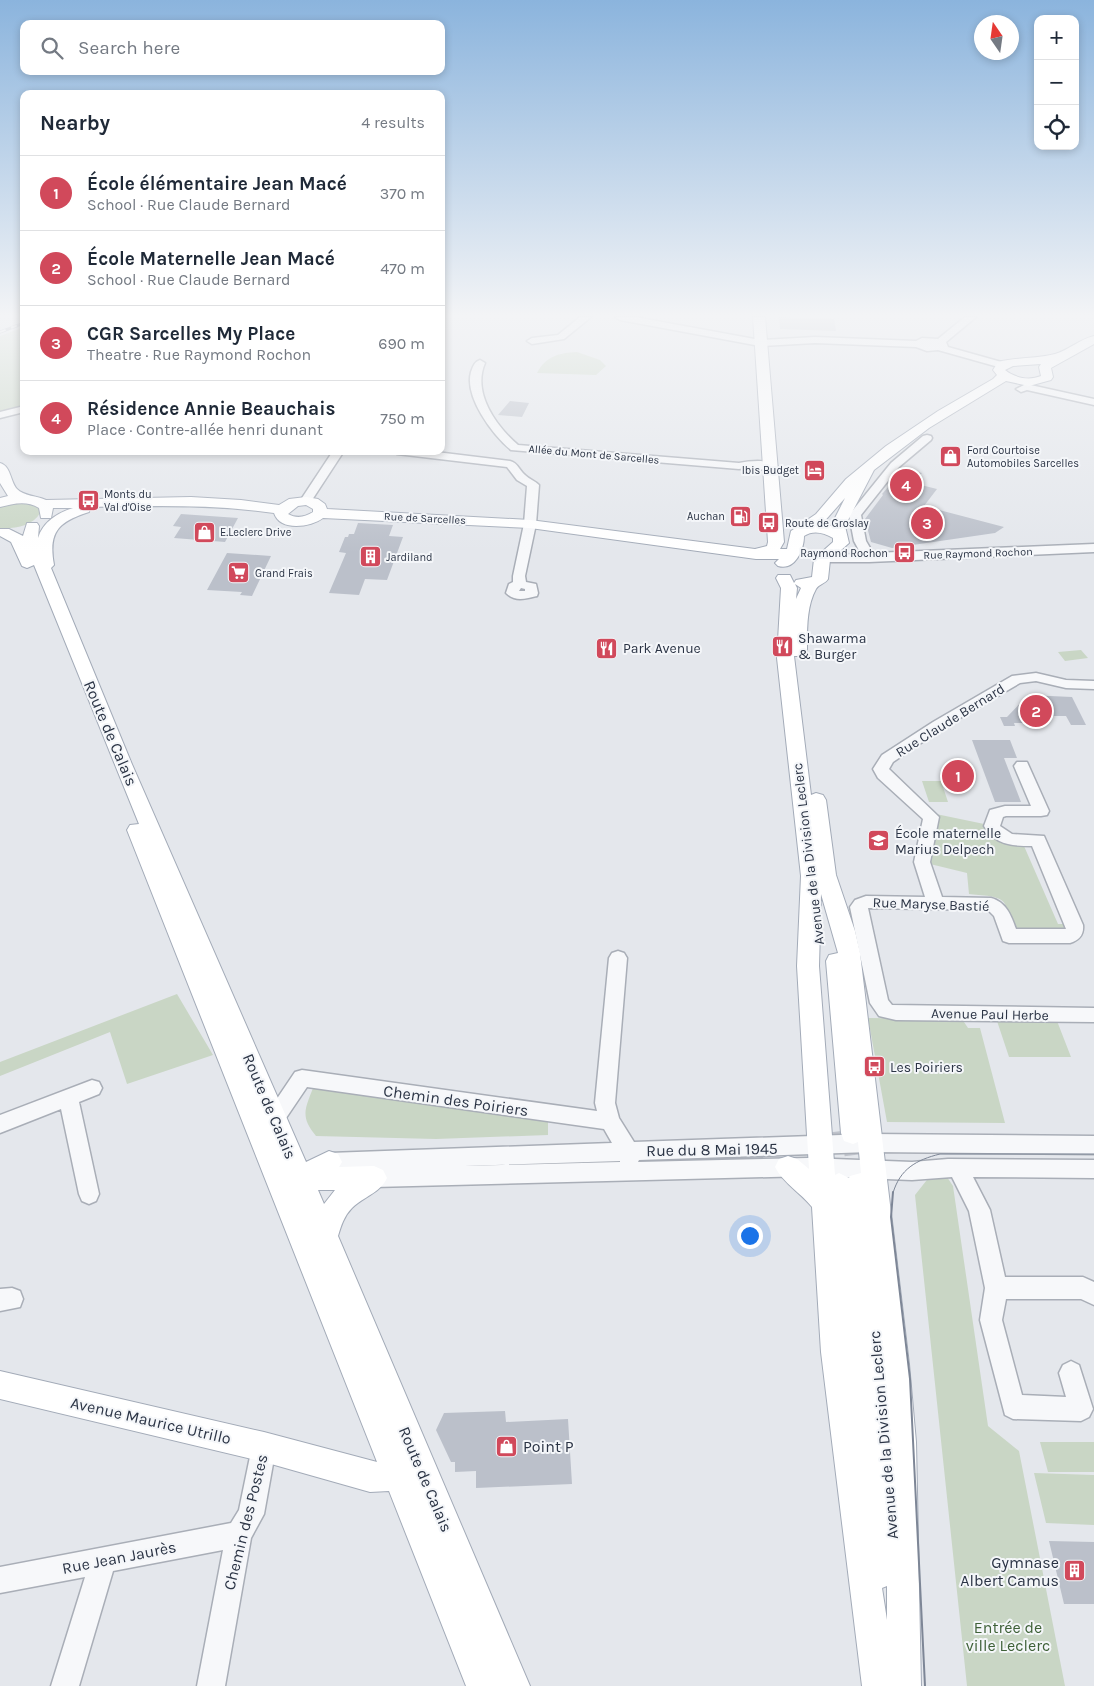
<!DOCTYPE html>
<html lang="en">
<head>
<meta charset="utf-8">
<style>
	body { margin:0; font-family:Karla,sans-serif; background:#f6f6f7; color:#1f2937 }
	.controls { position:absolute; right:15px; top:15px; display:grid; overflow:hidden; border-radius:10px; box-shadow:0 2px 8px #0003 }
	.controls button { width:45px; height:45px; display:grid; place-items:center; padding:0; border:0; border-bottom:1px solid #e0e1e3; background:#fff; color:#1f2937; font:25px sans-serif }
	.compass { position:absolute; left:974px; top:15px; width:45px; height:45px; border-radius:50%; background:#fff; box-shadow:0 2px 8px #0003; rotate:347deg }
	.you { position:absolute; left:749px; top:1235px; width:18px; height:18px; margin:-12px; border:4px solid #fff; border-radius:50%; background:#1a73e8; box-shadow:0 0 0 8px #1a73e833 }
	.badge { display:grid; place-items:center; width:32px; height:32px; border-radius:50%; background:#d1495b; color:#fff; font-size:16px; font-weight:700 }
	.pin { position:absolute; translate:-50% -50%; border:2px solid #fff; box-shadow:0 1px 5px #0006 }
	.list { margin:0; padding:0; list-style:none }
	h2 { display:flex; justify-content:space-between; align-items:center; height:65px; margin:0; padding:0 20px; font-size:21px }
	h2 small { font-size:16px; font-weight:400; color:#747a83 }
	.list li { display:grid; grid-template-columns:32px 1fr auto; gap:15px; align-items:center; box-sizing:border-box; height:75px; padding:0 20px; border-top:1px solid #e0e1e3 }
	.list b { display:block; font-size:19px; white-space:nowrap }
	.list p { margin:0; font-size:16px; white-space:nowrap; color:#747a83 }
	.list em { font-size:16px; font-style:normal; color:#747a83 }
	.icon { flex:none; width:28px; height:28px; fill:none; stroke:currentColor; stroke-width:2; stroke-linecap:round; stroke-linejoin:round }
	.map { position:relative; flex:none; width:1094px; height:1686px; overflow:hidden }
	.search { position:absolute; background:#fff; box-shadow:0 2px 8px #0003; left:20px; top:20px; width:425px; height:55px; display:flex; align-items:center; gap:12px; box-sizing:border-box; padding:0 18px; border-radius:10px; color:#747a83; font-size:19px }
	.panel { position:absolute; background:#fff; box-shadow:0 2px 8px #0003; left:20px; top:90px; width:425px; height:365px; border-radius:10px }
	.map>svg:first-child { display:block }
	.green { fill:#c9d6c5 }
	.building { fill:#bbc0ca }
	.lines { fill:none; stroke-linecap:round; stroke-linejoin:round }
	.major-tunnel { stroke:#bfc3cb; stroke-width:22; stroke-dasharray:22 11; stroke-linecap:butt }
	.minor-casing { stroke:#a9aeb7; stroke-width:3 }
	.major-casing { stroke:#a3abb8; stroke-width:2 }
	.minor { fill:#f7f8fa; fill-rule:evenodd }
	.major { fill:#fff; fill-rule:evenodd }
	.tram-far1 { stroke:#7d8696; stroke-width:1 }
	.tram { stroke:#7d8696; stroke-width:2 }
	.rail-casing { stroke:#7d8696; stroke-width:3 }
	.rail { stroke:#f4f6f9; stroke-width:2; stroke-dasharray:6; stroke-linecap:butt }
	.labels { text-anchor:middle; stroke-width:4; stroke-linejoin:round; paint-order:stroke }
	.far-poi-label { font-size:11px; fill:#2b3445; stroke:#f4f6f9; text-anchor:start }
	.far-street-label { font-size:11px; fill:#2b3445; stroke:#f4f6f9 }
	.poi-label { font-size:14px; fill:#2b3445; stroke:#f4f6f9; text-anchor:start }
	.street-label { font-size:14px; fill:#2b3445; stroke:#f4f6f9 }
	.near-street-label { font-size:16px; fill:#2b3445; stroke:#f4f6f9 }
	.near-poi-label { font-size:16px; fill:#2b3445; stroke:#f4f6f9; text-anchor:start }
	.near-park-label { font-size:16px; fill:#3f6138; stroke:#f4f6f9 }
</style>
</head>
<body>
<div class="map">
<svg width="1094" height="1686" viewBox="0 0 1094 1686">
	<rect width="100%" height="100%" fill="#e4e7ec"/>
	<path class="green" d="M 24,327 L 24,407 L 0,412 L 0,336 Z
		M 577,352 L 600,360 L 606,366 L 596,375 L 537,373 C 546,356 559,353 577,352 Z
		M 28,502 L 40,509 L 40,513 C 33,526 14,529 0,528 L 0,506 Z
		M 1081,650 L 1088,658 L 1065,661 L 1058,652 Z
		M 922,781 L 941,781 L 948,802 L 929,802 Z
		M 936,814 L 989,825 C 1001,841 1004,844 1024,846 L 1058,924 L 1068,924 L 1067,930 L 1016,929 C 1010,922 1009,914 1006,906 C 1002,894 980,896 969,894 L 967,873 L 926,863 Z
		M 177,994 L 213,1055 L 127,1084 L 110,1032 L 0,1076 L 0,1062 Z
		M 868,1018 L 962,1019 L 968,1028 L 980,1028 L 1005,1123 L 887,1122 Z
		M 997,1021 L 1057,1021 L 1071,1057 L 1009,1057 Z
		M 313,1088 L 548,1117 L 548,1135 L 436,1139 L 316,1136 C 300,1117 305,1109 313,1088 Z
		M 945,1174 L 953,1186 L 988,1426 L 1019,1451 L 1065,1686 L 967,1686 L 915,1195 L 930,1176 Z
		M 1040,1442 L 1094,1442 L 1094,1472 L 1048,1472 Z
		M 1034,1473 L 1094,1475 L 1094,1525 L 1046,1523 Z"/>
	<path class="building" d="M 779,317 L 834,319 L 836,331 L 780,329 Z
		M 510,401 L 529,403 L 522,417 L 498,415 Z
		M 904,469 L 922,473 L 913,483 L 937,489 L 924,506 L 1004,527 L 995,533 L 892,548 L 871,542 L 865,519 L 883,495 L 882,494 Z
		M 181,514 L 238,518 L 225,542 L 174,538 L 181,527 L 173,526 Z
		M 358,523 L 393,525 L 389,536 L 403,537 L 387,580 L 365,579 L 359,595 L 329,593 L 346,553 L 339,552 L 345,537 L 348,537 L 349,534 L 354,534 Z
		M 227,553 L 271,556 L 252,596 L 240,595 L 242,592 L 207,590 Z
		M 1028,695 L 1072,697 L 1086,725 L 1071,725 L 1066,716 L 1038,716 L 1040,719 L 1026,719 L 1027,723 L 1014,723 L 1015,726 L 1004,726 L 1000,717 L 1007,717 Z
		M 972,740 L 1010,740 L 1017,758 L 1004,758 L 1021,802 L 995,802 Z
		M 505,1411 L 506,1422 L 568,1419 L 572,1484 L 476,1488 L 476,1471 L 455,1472 L 455,1462 L 451,1462 L 436,1430 L 444,1413 Z
		M 1049,1541 L 1094,1542 L 1094,1604 L 1064,1604 Z"/>
	<g class="lines">
		<path class="major-tunnel" d="M 833,1132 L 839,1185
			M 853,1133 L 859,1184"/>
		<defs>
			<path id="minor" d="M 580,317 L 591,317 L 564,339 L 532,344 L 527,341 L 532,338 L 558,335 Z
				M 615,317 L 635,317 L 760,340 L 815,337 L 916,341 L 922,338 L 938,339 L 965,317 L 976,317 L 946,342 L 948,347 L 1005,363 L 1007,365 L 1002,368 L 938,350 L 927,351 L 916,347 L 815,343 L 760,346 L 620,320 Z
				M 480,360 L 485,363 C 472,393 496,426 518,445 L 739,463 C 750,461 768,459 777,466 C 769,473 750,467 739,469 L 511,450 C 493,435 464,397 471,372 C 473,367 474,362 480,360 Z
				M 1026,384 L 1094,399 L 1094,405 L 1027,390 L 1021,392 L 1016,389 Z
				M 24,406 L 24,412 L 0,418 L 0,412 Z
				M 927,435 L 931,436 L 932,438 L 931,440 L 899,467 L 861,515 L 866,541 L 873,553 L 1094,544 L 1094,552 L 869,562 L 818,562 L 816,559 L 822,555 L 861,554 L 854,541 L 849,515 L 891,463 L 923,436 Z
				M 333,451 L 344,451 L 310,503 L 302,503 L 300,501 Z
				M 392,451 L 428,451 L 510,461 C 518,463 519,470 525,475 C 529,479 535,481 539,485 L 536,524 L 525,576 L 526,582 L 536,584 L 538,593 L 537,596 C 525,599 515,602 506,593 L 509,584 L 513,582 L 513,576 L 524,524 L 527,486 L 517,480 L 507,467 L 397,454 ZM 521,588 L 525,589 L 525,591 L 519,591 Z
				M 1036,673 L 1066,680 L 1094,681 L 1094,689 L 1066,688 L 1036,681 L 1020,683 L 943,728 L 893,762 L 889,769 L 939,817 L 930,862 L 942,897 L 991,898 C 1006,902 1011,915 1016,929 L 1066,929 L 1032,846 C 1012,846 995,845 984,826 L 990,810 L 1005,806 L 1031,806 L 1014,766 L 1017,762 L 1027,762 L 1049,811 L 1047,815 L 1041,816 L 1006,816 L 1003,817 L 1000,826 L 1012,834 L 1044,836 L 1083,925 C 1084,935 1079,940 1070,943 L 1009,943 L 1003,941 L 994,916 L 988,910 L 868,908 L 888,1000 L 892,1005 L 1094,1008 L 1094,1022 L 896,1020 L 879,1016 L 870,1003 L 850,907 L 855,900 L 866,896 L 925,897 L 914,862 L 923,819 L 878,778 L 873,769 L 882,755 L 933,722 L 1012,676 Z
				M 618,951 L 624,953 L 627,958 L 615,1103 L 619,1118 L 634,1142 L 870,1134 L 1094,1136 L 1094,1154 L 870,1152 L 639,1160 L 638,1162 L 808,1158 L 912,1162 L 948,1159 L 1094,1160 L 1094,1178 L 973,1177 L 990,1210 L 1005,1277 L 1083,1277 L 1094,1282 L 1094,1305 L 1081,1299 L 1006,1299 L 1002,1320 L 1022,1395 L 1066,1397 L 1059,1373 L 1063,1365 L 1071,1361 L 1079,1365 L 1093,1409 L 1089,1417 L 1081,1421 L 1013,1419 L 1005,1415 L 980,1320 L 985,1288 L 969,1211 L 952,1177 L 912,1180 L 808,1176 L 374,1187 L 367,1185 L 364,1178 L 367,1171 L 371,1170 L 329,1171 L 322,1168 L 319,1162 L 322,1156 L 329,1153 L 612,1143 L 604,1129 L 307,1087 L 282,1124 L 275,1127 L 268,1124 L 265,1118 L 268,1112 L 295,1072 L 302,1070 L 597,1111 L 595,1103 L 609,958 L 612,953 ZM 620,1161 L 620,1162 L 465,1166 Z
				M 92,1080 L 99,1082 L 102,1088 L 99,1094 L 79,1102 L 99,1194 L 96,1201 L 89,1204 L 82,1201 L 79,1194 L 61,1109 L 0,1133 L 0,1115 Z
				M 12,1288 L 20,1291 L 23,1299 L 20,1307 L 0,1311 L 0,1289 Z
				M 264,1435 L 273,1438 L 276,1447 L 264,1514 L 251,1538 L 225,1686 L 197,1686 L 223,1550 L 113,1571 L 79,1686 L 51,1686 L 85,1577 L 0,1593 L 0,1567 L 231,1523 L 239,1510 L 252,1447 L 255,1438 Z"/>
			<path id="major" d="M 753,317 L 765,317 L 784,542 L 780,549 L 787,549 L 791,531 L 816,514 L 846,479 L 886,446 L 938,411 L 993,379 L 997,375 L 993,370 L 998,362 C 1017,357 1036,359 1055,354 C 1069,350 1080,339 1094,336 L 1094,344 L 1051,368 L 1053,377 L 1051,380 L 1029,386 L 1006,381 L 929,428 L 874,470 L 845,526 L 849,543 L 830,560 L 828,579 C 825,584 819,584 816,589 C 806,607 807,632 807,652 L 805,656 L 794,656 L 811,795 L 816,793 L 823,795 L 826,800 L 836,875 L 855,931 L 860,953 L 909,1364 L 916,1442 L 921,1686 L 862,1686 L 821,1352 L 812,1207 C 801,1193 783,1183 775,1167 L 779,1159 L 788,1156 L 797,1159 L 809,1169 L 797,966 L 801,876 L 777,658 L 781,588 L 776,578 L 778,575 L 790,575 L 794,583 L 796,580 L 812,577 L 814,559 L 833,542 L 833,538 C 823,532 813,530 804,536 C 804,550 795,571 778,566 L 775,563 L 779,559 L 756,559 L 530,528 L 323,518 C 311,527 280,532 274,513 C 212,504 152,506 90,507 L 89,512 C 58,522 48,532 54,565 L 51,568 L 131,762 L 306,1162 L 329,1151 L 338,1154 L 342,1162 L 339,1167 L 374,1166 L 383,1170 L 387,1178 C 380,1193 363,1197 352,1208 C 344,1216 341,1226 338,1236 L 530,1686 L 466,1686 L 389,1491 L 370,1492 L 264,1462 L 0,1399 L 0,1371 L 264,1432 L 377,1462 L 127,830 L 130,825 L 139,824 L 34,565 L 27,568 L 22,566 L 11,542 L 0,536 L 0,529 L 9,529 L 23,536 L 27,523 L 37,523 L 39,526 L 38,538 C 43,522 57,513 73,508 L 53,508 L 51,518 L 41,518 L 39,508 C 26,500 13,504 0,507 L 0,498 L 8,496 L 0,483 L 0,463 C 11,466 10,481 17,489 C 23,496 38,496 46,500 L 191,497 L 241,500 L 279,505 L 289,499 L 306,497 L 318,499 L 325,504 L 327,509 L 530,520 L 755,549 L 767,546 L 768,542 ZM 1041,364 L 1039,367 L 1041,376 C 1029,381 1015,378 1005,370 L 1013,366 ZM 845,498 L 831,526 L 822,524 ZM 306,505 L 313,509 L 313,512 C 305,517 297,519 288,514 L 298,506 ZM 795,584 L 801,588 L 796,599 L 797,588 ZM 821,894 L 838,953 L 829,955 L 826,961 L 841,1133 L 844,1141 L 853,1144 L 858,1142 L 861,1173 L 850,1176 L 849,1178 L 839,1173 L 835,1175 L 819,966 ZM 318,1190 L 335,1190 L 324,1204 ZM 887,1586 L 887,1620 L 882,1588 Z"/>
		</defs>
		<use href="#minor" class="minor-casing"/>
		<use href="#major" class="major-casing"/>
		<use href="#minor" class="minor"/>
		<use href="#major" class="major"/>
		<path class="tram-far1" d="M 893,1193 C 900,1169 916,1160 940,1154 L 1094,1154"/>
		<path class="tram" d="M 893,1192 L 891,1217 L 910,1379 L 925,1686"/>
		<defs>
			<path id="rail" d="M 0,332 L 24,323"/>
		</defs>
		<use href="#rail" class="rail-casing"/>
		<use href="#rail" class="rail"/>
	</g>
	<linearGradient id="sky" x2="0" y2="1"><stop stop-color="#8bb4dd"/><stop offset="0.57" stop-color="#f3f4f6"/><stop offset="1" stop-color="#f3f4f6" stop-opacity="0"/></linearGradient>
	<rect width="1094" height="553" fill="url(#sky)"/>
	<defs>
		<symbol id="shop-square" viewBox="-11 -11 22 22"><rect x="-9" y="-9" width="18" height="18" rx="4" fill="#d1495b" stroke="#f4f6f9"/><path d="M-5-2.5h2.3a2.7 3.5 0 0 1 5.4 0H5L5.5 6h-11ZM-1.5-2.5h3a1.5 2.3 0 0 0-3 0Z" fill="#fff"/></symbol>
		<symbol id="hotel-square" viewBox="-11 -11 22 22"><rect x="-9" y="-9" width="18" height="18" rx="4" fill="#d1495b" stroke="#f4f6f9"/><path d="M-6-4.5h1.5V1H6V5H4.5V3h-9V5H-6ZM-4 0a1.8 1.8 0 1 1 3.6 0ZM.5 0V-2.5h3Q6-2.5 6 0Z" fill="#fff"/></symbol>
		<symbol id="bus-square" viewBox="-11 -11 22 22"><rect x="-9" y="-9" width="18" height="18" rx="4" fill="#d1495b" stroke="#f4f6f9"/><path d="M-5-6H5V4H4V6H2V4H-2V6H-4V4H-5ZM-3.5-4V0h7V-4ZM-3.5 1.2v1.5H-2V1.2ZM2 1.2v1.5H3.5V1.2Z" fill="#fff"/></symbol>
		<symbol id="fuel-square" viewBox="-11 -11 22 22"><rect x="-9" y="-9" width="18" height="18" rx="4" fill="#d1495b" stroke="#f4f6f9"/><path d="M-5.5-6h7V0h2V4h1.3V-2.5L3-4.5l.8-.8L6-3V5H2.5V1h-1V6h-7ZM-4.2-4.7v3.2H.2V-4.7Z" fill="#fff"/></symbol>
		<symbol id="building-square" viewBox="-11 -11 22 22"><rect x="-9" y="-9" width="18" height="18" rx="4" fill="#d1495b" stroke="#f4f6f9"/><path d="M-4-6H4V6H1V3H-1V6H-4ZM-2.5-4.3h1.7v1.8h-1.7ZM.8-4.3h1.7v1.8H.8ZM-2.5-1h1.7V.8h-1.7ZM.8-1h1.7V.8H.8Z" fill="#fff"/></symbol>
		<symbol id="supermarket-square" viewBox="-11 -11 22 22"><rect x="-9" y="-9" width="18" height="18" rx="4" fill="#d1495b" stroke="#f4f6f9"/><path d="M-6-5.5h2.5l.6 2H6L4.5 2H-2.5L-4.4-4H-6ZM-1.5 3.2a1.3 1.3 0 1 0 .1 0ZM3 3.2a1.3 1.3 0 1 0 .1 0Z" fill="#fff"/></symbol>
		<symbol id="restaurant-square" viewBox="-11 -11 22 22"><rect x="-9" y="-9" width="18" height="18" rx="4" fill="#d1495b" stroke="#f4f6f9"/><path d="M-5-6h1v4h1v-4h1v4h1v-4h1v5L-1.5 .5V6h-2V.5L-5-1ZM5-6V6H3V1.5H1.5Q1.5-4 5-6Z" fill="#fff"/></symbol>
		<symbol id="school-square" viewBox="-11 -11 22 22"><rect x="-9" y="-9" width="18" height="18" rx="4" fill="#d1495b" stroke="#f4f6f9"/><path d="M0-5L7-2L0 1L-7-2ZM-4 1L0 2.5L4 1V4Q0 6-4 4Z" fill="#fff"/></symbol>
	</defs>
	<g fill-rule="evenodd">
		<use href="#shop-square" x="938" y="444" width="25" height="25"/>
		<use href="#hotel-square" x="802" y="458" width="25" height="25"/>
		<use href="#bus-square" x="76" y="488" width="25" height="25"/>
		<use href="#fuel-square" x="728" y="504" width="25" height="25"/>
		<use href="#bus-square" x="756" y="510" width="25" height="25"/>
		<use href="#shop-square" x="192" y="520" width="25" height="25"/>
		<use href="#bus-square" x="892" y="540" width="25" height="25"/>
		<use href="#building-square" x="358" y="544" width="25" height="25"/>
		<use href="#supermarket-square" x="226" y="560" width="25" height="25"/>
		<use href="#restaurant-square" x="770" y="634" width="25" height="25"/>
		<use href="#restaurant-square" x="594" y="636" width="25" height="25"/>
		<use href="#school-square" x="866" y="828" width="25" height="25"/>
		<use href="#bus-square" x="862" y="1054" width="25" height="25"/>
		<use href="#shop-square" x="494" y="1434" width="25" height="25"/>
		<use href="#building-square" x="1062" y="1558" width="25" height="25"/>
	</g>
	<g class="labels">
		<g class="far-poi-label">
			<text x="967" y="454">Ford Courtoise<tspan x="967" dy="13">Automobiles Sarcelles</tspan></text>
			<text x="799" y="474" text-anchor="end">Ibis Budget</text>
			<text x="104" y="498">Monts du<tspan x="104" dy="13">Val d'Oise</tspan></text>
			<text x="725" y="520" text-anchor="end">Auchan</text>
			<text x="785" y="527">Route de Groslay</text>
			<text x="220" y="536">E.Leclerc Drive</text>
			<text x="888" y="557" text-anchor="end">Raymond Rochon</text>
			<text x="386" y="561">Jardiland</text>
			<text x="255" y="577">Grand Frais</text>
		</g>
		<g class="far-street-label">
			<text transform="translate(594 454) rotate(5)" y="4">Allée du Mont de Sarcelles</text>
			<text transform="translate(425 518) rotate(3)" y="4">Rue de Sarcelles</text>
			<text transform="translate(978 553) rotate(-2)" y="4">Rue Raymond Rochon</text>
		</g>
		<g class="poi-label">
			<text x="798" y="643">Shawarma<tspan x="798" dy="16">&amp; Burger</tspan></text>
			<text x="623" y="653">Park Avenue</text>
			<text x="895" y="838">École maternelle<tspan x="895" dy="16">Marius Delpech</tspan></text>
			<text x="890" y="1072">Les Poiriers</text>
		</g>
		<g class="street-label">
			<text transform="translate(950 720) rotate(-32)" y="5">Rue Claude Bernard</text>
			<text transform="translate(808 854) rotate(-97)" y="5">Avenue de la Division Leclerc</text>
			<text transform="translate(931 904) rotate(2)" y="5">Rue Maryse Bastié</text>
			<text transform="translate(990 1014) rotate(1)" y="5">Avenue Paul Herbe</text>
		</g>
		<g class="near-street-label">
			<text transform="translate(111 733) rotate(67)" y="6">Route de Calais</text>
			<text transform="translate(456 1100) rotate(8)" y="6">Chemin des Poiriers</text>
			<text transform="translate(270 1106) rotate(67)" y="6">Route de Calais</text>
			<text transform="translate(712 1149) rotate(-1)" y="6">Rue du 8 Mai 1945</text>
			<text transform="translate(151 1420) rotate(13)" y="6">Avenue Maurice Utrillo</text>
			<text transform="translate(883 1435) rotate(-95)" y="6">Avenue de la Division Leclerc</text>
			<text transform="translate(426 1479) rotate(67)" y="6">Route de Calais</text>
			<text transform="translate(245 1522) rotate(-76)" y="6">Chemin des Postes</text>
			<text transform="translate(119 1557) rotate(-11)" y="6">Rue Jean Jaurès</text>
		</g>
		<g class="near-poi-label">
			<text x="523" y="1452">Point P</text>
			<text x="1059" y="1568" text-anchor="end">Gymnase<tspan x="1059" dy="18">Albert Camus</tspan></text>
		</g>
		<g class="near-park-label">
			<text x="1008" y="1633">Entrée de<tspan x="1008" dy="18">ville Leclerc</tspan></text>
		</g>
	</g>
</svg>
<div class="controls">
<button>+</button>
<button>−</button>
<button><svg class="icon" aria-label="locate" viewBox="0 0 24 24"><circle cx="12" cy="12" r="6"/><path d="M12 2v4M12 18v4M2 12h4M18 12h4"/></svg></button>
</div>
<svg class="compass" viewBox="-18 -18 36 36"><path d="M0-13l5 13h-10z" fill="#e53935"/><path d="M0 13l5-13h-10z" fill="#747a83"/></svg>
<div class="you"></div>
<div class="pin badge" style="left:958px;top:776px">1</div>
<div class="pin badge" style="left:1036px;top:711px">2</div>
<div class="pin badge" style="left:927px;top:523px">3</div>
<div class="pin badge" style="left:906px;top:485px">4</div>
<div class="search"><svg class="icon" aria-label="search" viewBox="0 0 24 24"><circle cx="10" cy="10" r="6"/><path d="M15 15l6 6"/></svg>Search here</div>
<section class="panel">
<h2>Nearby<small>4 results</small></h2>
<ul class="list">
<li><span class="badge">1</span><div><b>École élémentaire Jean Macé</b><p>School · Rue Claude Bernard</p></div><em>370 m</em></li>
<li><span class="badge">2</span><div><b>École Maternelle Jean Macé</b><p>School · Rue Claude Bernard</p></div><em>470 m</em></li>
<li><span class="badge">3</span><div><b>CGR Sarcelles My Place</b><p>Theatre · Rue Raymond Rochon</p></div><em>690 m</em></li>
<li><span class="badge">4</span><div><b>Résidence Annie Beauchais</b><p>Place · Contre-allée henri dunant</p></div><em>750 m</em></li>
</ul>
</section>
</div>
</body>
</html>
